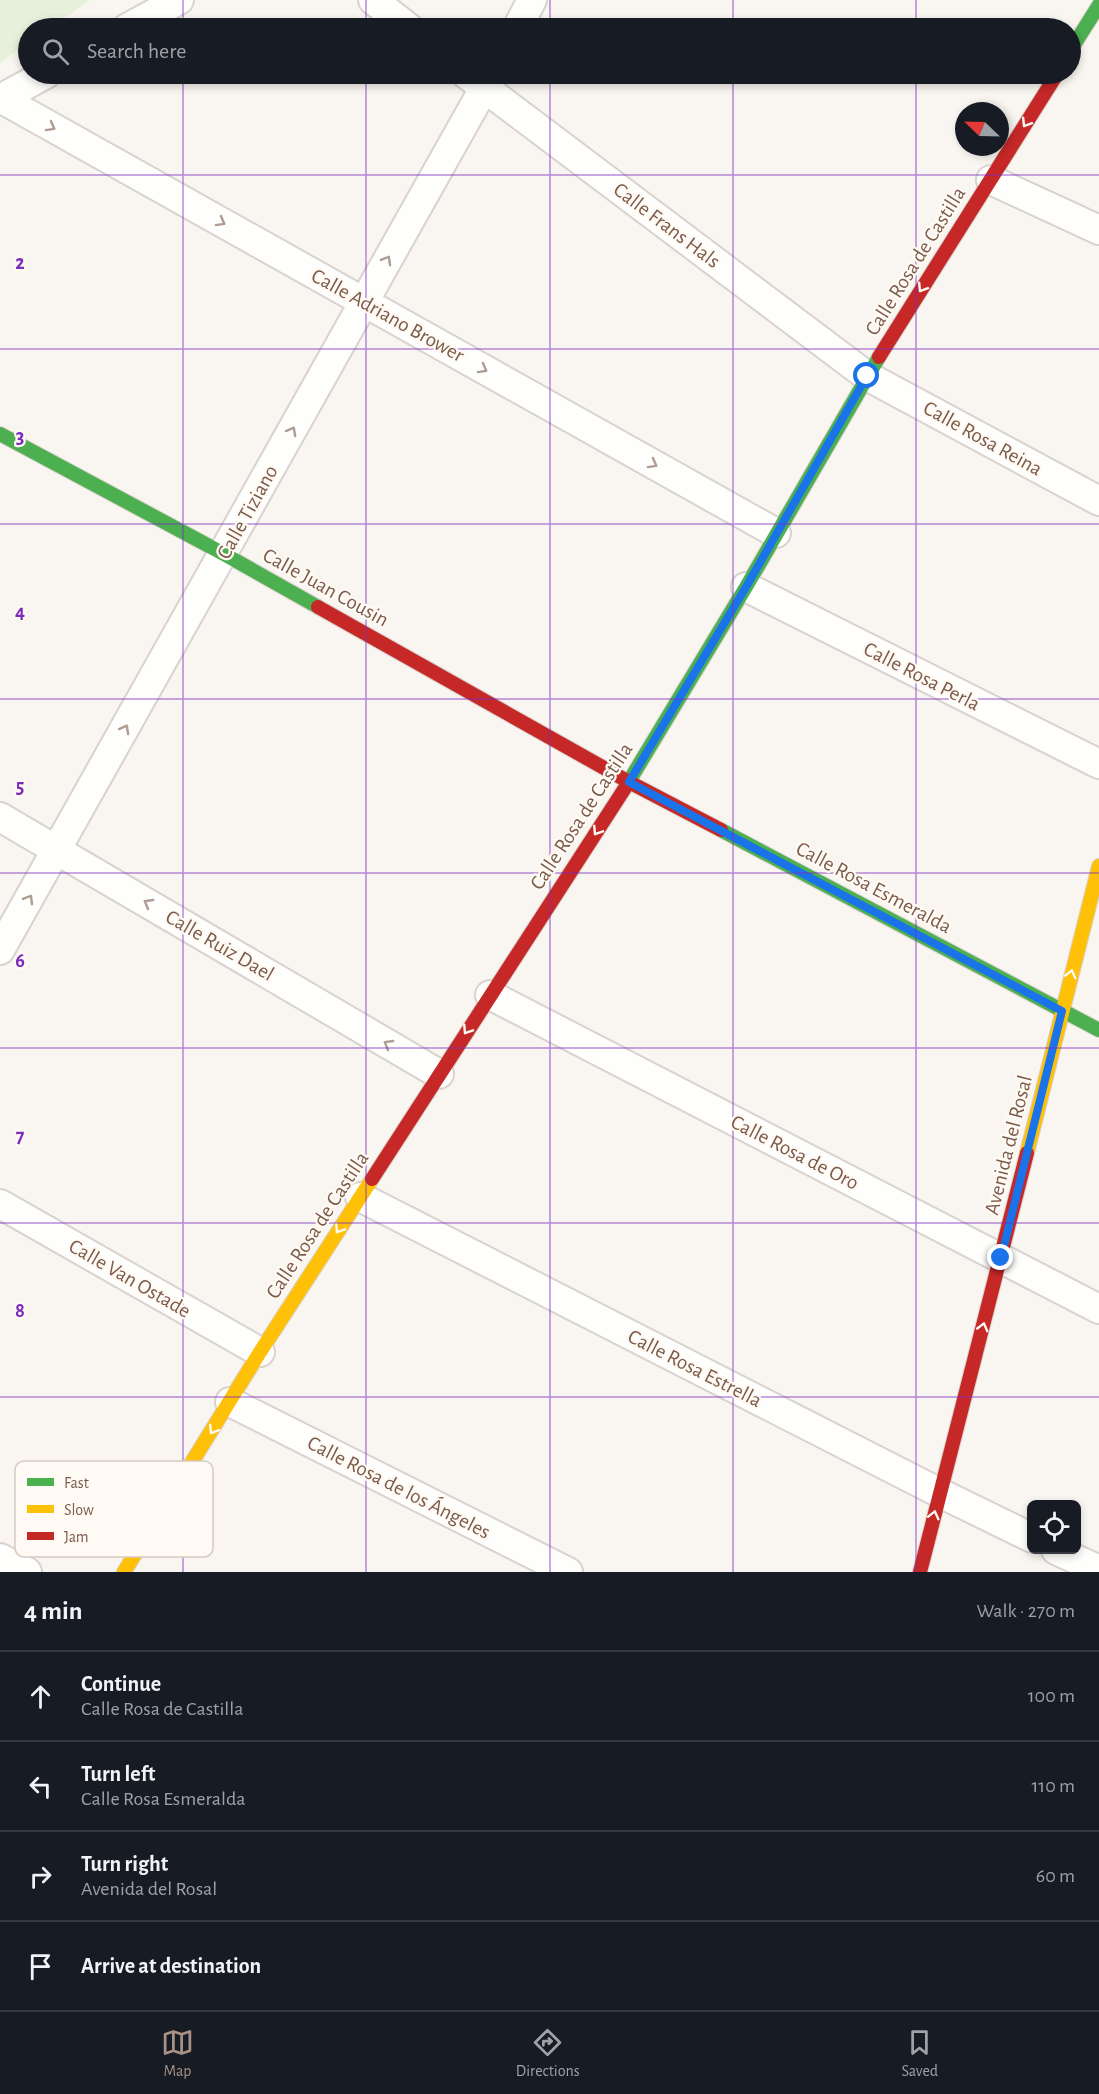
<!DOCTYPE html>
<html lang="en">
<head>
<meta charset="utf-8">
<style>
	body { margin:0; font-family:"Alegreya Sans",sans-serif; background:#242831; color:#f1f3f6 }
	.controls { position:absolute; right:18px; bottom:18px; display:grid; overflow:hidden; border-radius:9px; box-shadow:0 3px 9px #0003 }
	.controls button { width:54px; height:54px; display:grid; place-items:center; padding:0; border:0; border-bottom:2px solid #363941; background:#171b24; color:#f1f3f6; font:30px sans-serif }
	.compass { position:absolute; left:955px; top:102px; width:54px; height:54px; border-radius:50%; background:#171b24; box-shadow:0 3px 9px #0003; rotate:293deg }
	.stop { position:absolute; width:18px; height:18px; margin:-14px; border:4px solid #1a73e8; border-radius:50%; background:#fff }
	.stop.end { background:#1a73e8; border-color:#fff; box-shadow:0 2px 6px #0008 }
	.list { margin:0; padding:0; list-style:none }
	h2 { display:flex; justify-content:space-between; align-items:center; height:78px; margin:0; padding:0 24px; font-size:26px }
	h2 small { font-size:20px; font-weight:400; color:#9ea1a6 }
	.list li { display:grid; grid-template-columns:39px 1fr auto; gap:18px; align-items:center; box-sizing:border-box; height:90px; padding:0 24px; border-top:2px solid #363941 }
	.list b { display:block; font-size:22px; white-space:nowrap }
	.list p { margin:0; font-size:20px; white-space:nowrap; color:#9ea1a6 }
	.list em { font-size:20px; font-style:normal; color:#9ea1a6 }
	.icon { flex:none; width:33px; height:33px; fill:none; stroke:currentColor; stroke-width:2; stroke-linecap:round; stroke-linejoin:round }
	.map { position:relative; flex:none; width:1099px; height:1572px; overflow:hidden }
	.search { position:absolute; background:#171b24; box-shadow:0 3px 9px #0003; left:18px; right:18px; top:18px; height:66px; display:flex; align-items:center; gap:15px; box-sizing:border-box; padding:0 21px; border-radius:33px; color:#9ea1a6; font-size:22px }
	.sheet { height:438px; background:#171b24 }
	nav { display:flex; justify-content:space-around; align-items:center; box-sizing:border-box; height:84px; border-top:2px solid #363941; background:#171b24; font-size:16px; color:#9ea1a6 }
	nav a { display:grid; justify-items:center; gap:3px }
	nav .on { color:#a79185 }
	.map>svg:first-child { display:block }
	.green { fill:#e7f0db }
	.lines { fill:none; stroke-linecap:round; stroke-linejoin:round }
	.street-casing { stroke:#d9d2ce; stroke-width:32 }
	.fast-casing { stroke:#d9d1cb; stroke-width:16 }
	.slow-casing { stroke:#d9d1cb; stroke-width:16 }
	.jam-casing { stroke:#d9d1cb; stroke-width:16 }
	.street { stroke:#fefefd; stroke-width:28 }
	.fast { stroke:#4caf50; stroke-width:14 }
	.slow { stroke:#ffc107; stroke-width:14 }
	.jam { stroke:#c62828; stroke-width:14 }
	.oneway { stroke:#fffaf3 }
	.oneway2 { stroke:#af9c93 }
	.route { stroke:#1a73e8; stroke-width:8 }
	.grid { fill:none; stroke:#7b2cbf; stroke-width:1.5; stroke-opacity:0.55 }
	.labels { text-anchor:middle; stroke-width:4.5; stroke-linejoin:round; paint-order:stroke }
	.street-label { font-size:21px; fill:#7b5b4c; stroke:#fffaf3 }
	.key { fill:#fffaf3; stroke:#d7cac1; stroke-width:1.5 }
	.key-label { font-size:16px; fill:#7b5b4c }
	.grid-label { font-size:20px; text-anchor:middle; font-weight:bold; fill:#7b2cbf; stroke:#fffaf3; stroke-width:4.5; stroke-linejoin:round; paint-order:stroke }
</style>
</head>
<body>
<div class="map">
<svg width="1099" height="1572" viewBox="0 0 1099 1572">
	<rect width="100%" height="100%" fill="#f9f5f0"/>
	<path class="green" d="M 0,0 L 90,0 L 49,28 L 28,28 L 28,43 L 0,63 Z"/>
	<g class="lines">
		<defs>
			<path id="street" d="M 373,0 L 409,28
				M 127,28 L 179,0
				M 517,28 L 532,0
				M 466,74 L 867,376 L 1099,501
				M 0,98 L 776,533
				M 0,99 L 46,74
				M 991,180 L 1099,230
				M 746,587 L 1099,764
				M 0,817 L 439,1074
				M 0,950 L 492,74
				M 490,995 L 1099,1309
				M 360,1197 L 940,1493 L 1032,1538
				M 0,1204 L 260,1352
				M 230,1402 L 568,1572
				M 1056,1550 L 1099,1570
				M 0,1558 L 27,1572"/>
			<path id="fast" d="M 1070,51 L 1099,5
				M 0,434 L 224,554 L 318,607
				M 625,788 L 746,587 L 879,357
				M 721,830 L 1099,1030"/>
			<path id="slow" d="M 1027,1153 L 1099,866
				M 124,1572 L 260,1352 L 372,1179"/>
			<path id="jam" d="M 879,357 L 1057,74
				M 318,607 L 629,782 L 721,830
				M 372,1179 L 625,788
				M 920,1572 L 1027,1153"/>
		</defs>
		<use href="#street" class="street-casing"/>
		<use href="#fast" class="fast-casing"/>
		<use href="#slow" class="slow-casing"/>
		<use href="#jam" class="jam-casing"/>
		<use href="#street" class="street"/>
		<use href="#fast" class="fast"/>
		<use href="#slow" class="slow"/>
		<use href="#jam" class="jam"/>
	</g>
	<defs><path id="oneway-chevron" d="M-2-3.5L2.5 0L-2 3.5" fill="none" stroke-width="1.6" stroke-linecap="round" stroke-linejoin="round" transform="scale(1.5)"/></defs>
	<g class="oneway">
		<use href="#oneway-chevron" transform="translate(1026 123) rotate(122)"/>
		<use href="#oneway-chevron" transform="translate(922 288) rotate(122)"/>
		<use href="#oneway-chevron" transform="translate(597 831) rotate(123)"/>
		<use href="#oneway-chevron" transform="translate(1071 974) rotate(-76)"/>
		<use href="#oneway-chevron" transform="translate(467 1030) rotate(123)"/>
		<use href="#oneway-chevron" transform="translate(339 1229) rotate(123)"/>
		<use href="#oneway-chevron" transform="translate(983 1327) rotate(-75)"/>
		<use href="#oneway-chevron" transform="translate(213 1430) rotate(122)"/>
		<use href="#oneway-chevron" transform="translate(934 1515) rotate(-76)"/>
	</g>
	<g class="oneway2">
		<use href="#oneway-chevron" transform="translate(51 127) rotate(29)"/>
		<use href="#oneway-chevron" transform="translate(221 222) rotate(29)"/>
		<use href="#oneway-chevron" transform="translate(387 260) rotate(-60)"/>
		<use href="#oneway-chevron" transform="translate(483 369) rotate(29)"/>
		<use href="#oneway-chevron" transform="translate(292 431) rotate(-61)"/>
		<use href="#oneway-chevron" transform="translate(653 464) rotate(29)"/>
		<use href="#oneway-chevron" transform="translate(125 729) rotate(-61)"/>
		<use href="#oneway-chevron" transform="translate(29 899) rotate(-60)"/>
		<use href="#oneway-chevron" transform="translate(148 903) rotate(-150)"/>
		<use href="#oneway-chevron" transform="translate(388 1044) rotate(-150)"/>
	</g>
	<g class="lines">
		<path class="route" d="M 867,376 L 746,587 L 629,782 L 1062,1011 L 1001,1258"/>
	</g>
	<path class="grid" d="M 183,0 L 183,28M 366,0 L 366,28M 550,0 L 550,28M 733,0 L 733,28M 916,0 L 916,28M 183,74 L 183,1572M 366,74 L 366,1572M 550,74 L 550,1572M 733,74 L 733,1572M 916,74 L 916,1572M 0,175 L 1099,175M 0,349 L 1099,349M 0,524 L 1099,524M 0,699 L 1099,699M 0,873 L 1099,873M 0,1048 L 1099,1048M 0,1223 L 1099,1223M 0,1397 L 1099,1397"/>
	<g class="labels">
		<g class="street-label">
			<text transform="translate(667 225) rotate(37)" y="7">Calle Frans Hals</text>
			<text transform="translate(915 261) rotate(-58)" y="7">Calle Rosa de Castilla</text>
			<text transform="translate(388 315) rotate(29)" y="7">Calle Adriano Brower</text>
			<text transform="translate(983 438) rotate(29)" y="7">Calle Rosa Reina</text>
			<text transform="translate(247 512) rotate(-61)" y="7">Calle Tiziano</text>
			<text transform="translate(326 587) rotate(29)" y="7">Calle Juan Cousin</text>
			<text transform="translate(922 676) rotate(27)" y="7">Calle Rosa Perla</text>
			<text transform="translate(581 816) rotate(-57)" y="7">Calle Rosa de Castilla</text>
			<text transform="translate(874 887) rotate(28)" y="7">Calle Rosa Esmeralda</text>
			<text transform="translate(220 945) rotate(30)" y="7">Calle Ruiz Dael</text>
			<text transform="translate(1008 1145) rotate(-76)" y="7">Avenida del Rosal</text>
			<text transform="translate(795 1152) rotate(27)" y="7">Calle Rosa de Oro</text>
			<text transform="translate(317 1225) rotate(-57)" y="7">Calle Rosa de Castilla</text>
			<text transform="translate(130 1278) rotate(30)" y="7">Calle Van Ostade</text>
			<text transform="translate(695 1368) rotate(27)" y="7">Calle Rosa Estrella</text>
			<text transform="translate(399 1487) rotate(27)" y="7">Calle Rosa de los Ángeles</text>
		</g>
	</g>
	<rect x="15" y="1461" width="198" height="96" rx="9" class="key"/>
	<rect x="27" y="1478" width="27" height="8" fill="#4caf50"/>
	<rect x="27" y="1505" width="27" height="8" fill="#ffc107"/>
	<rect x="27" y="1532" width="27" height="8" fill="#c62828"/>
	<g class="key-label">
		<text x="64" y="1488">Fast</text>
		<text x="64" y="1515">Slow</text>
		<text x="64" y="1542">Jam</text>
	</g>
	<g class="grid-label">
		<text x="20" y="269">2</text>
		<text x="20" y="443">3</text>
		<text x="20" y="618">4</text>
		<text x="20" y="793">5</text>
		<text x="20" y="967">6</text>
		<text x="20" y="1142">7</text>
		<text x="20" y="1317">8</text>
	</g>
</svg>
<div class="controls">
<button><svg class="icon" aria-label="locate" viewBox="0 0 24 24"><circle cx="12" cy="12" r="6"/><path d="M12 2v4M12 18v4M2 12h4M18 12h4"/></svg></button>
</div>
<svg class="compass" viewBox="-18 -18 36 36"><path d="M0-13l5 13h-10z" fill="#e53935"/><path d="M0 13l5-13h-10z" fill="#9ea1a6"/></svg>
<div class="stop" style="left:867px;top:376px"></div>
<div class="stop end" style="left:1001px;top:1258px"></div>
<div class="search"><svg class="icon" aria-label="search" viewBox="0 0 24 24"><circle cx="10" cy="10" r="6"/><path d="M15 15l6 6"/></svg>Search here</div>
</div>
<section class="sheet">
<h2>4 min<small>Walk · 270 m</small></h2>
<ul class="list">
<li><svg class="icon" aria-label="ahead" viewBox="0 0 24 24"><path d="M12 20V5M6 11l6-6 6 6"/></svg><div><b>Continue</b><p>Calle Rosa de Castilla</p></div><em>100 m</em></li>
<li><svg class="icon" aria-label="left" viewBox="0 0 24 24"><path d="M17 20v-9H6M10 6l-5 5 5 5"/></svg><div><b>Turn left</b><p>Calle Rosa Esmeralda</p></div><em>110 m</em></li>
<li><svg class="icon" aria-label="right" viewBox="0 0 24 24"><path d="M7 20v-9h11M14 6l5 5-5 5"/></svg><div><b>Turn right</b><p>Avenida del Rosal</p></div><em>60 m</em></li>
<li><svg class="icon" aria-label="arrive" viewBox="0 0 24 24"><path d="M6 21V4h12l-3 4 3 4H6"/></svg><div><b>Arrive at destination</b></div></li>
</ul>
</section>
<nav>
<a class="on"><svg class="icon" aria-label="map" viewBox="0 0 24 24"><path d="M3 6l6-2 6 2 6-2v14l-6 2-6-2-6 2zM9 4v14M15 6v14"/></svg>Map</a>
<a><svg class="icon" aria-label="directions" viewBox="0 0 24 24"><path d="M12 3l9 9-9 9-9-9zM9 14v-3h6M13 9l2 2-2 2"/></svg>Directions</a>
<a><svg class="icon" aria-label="saved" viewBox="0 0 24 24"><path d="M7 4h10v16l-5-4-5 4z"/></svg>Saved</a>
</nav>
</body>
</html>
